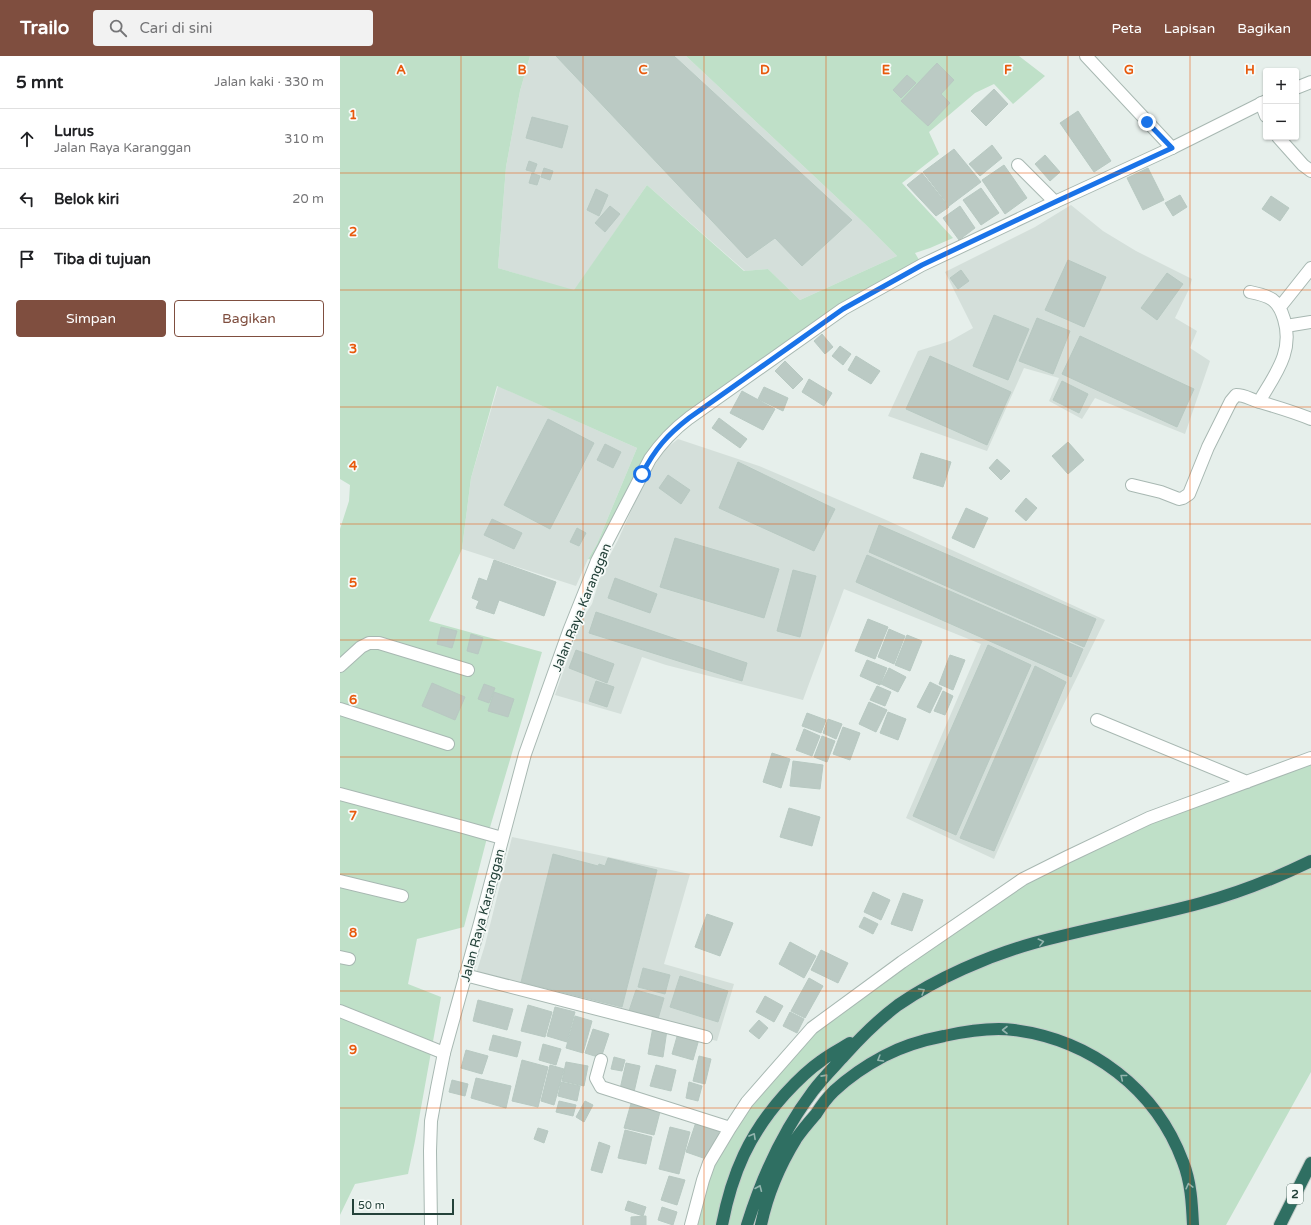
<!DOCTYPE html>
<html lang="id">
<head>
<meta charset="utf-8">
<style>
	body { margin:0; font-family:"Varela Round",sans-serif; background:#f2f2f2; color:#202124 }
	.controls { position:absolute; right:12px; top:12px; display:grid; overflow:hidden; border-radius:4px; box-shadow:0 1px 3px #0004 }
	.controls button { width:36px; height:36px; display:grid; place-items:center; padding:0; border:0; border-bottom:1px solid #e0e0e0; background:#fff; color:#202124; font:20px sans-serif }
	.scale { position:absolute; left:12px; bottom:10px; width:102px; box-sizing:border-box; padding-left:4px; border:2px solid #24423a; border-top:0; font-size:11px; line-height:14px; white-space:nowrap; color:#24423a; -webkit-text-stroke:3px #f7fbf9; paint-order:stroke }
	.stop { position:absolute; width:12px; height:12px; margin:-9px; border:3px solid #1a73e8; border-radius:50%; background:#fff }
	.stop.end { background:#1a73e8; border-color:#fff; box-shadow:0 1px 4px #0008 }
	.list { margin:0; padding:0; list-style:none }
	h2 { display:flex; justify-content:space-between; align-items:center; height:52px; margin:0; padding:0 16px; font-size:17px }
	h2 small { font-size:13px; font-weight:400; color:#757577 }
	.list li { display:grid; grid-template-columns:26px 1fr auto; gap:12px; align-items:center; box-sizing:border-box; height:60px; padding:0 16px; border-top:1px solid #e0e0e0 }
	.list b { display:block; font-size:15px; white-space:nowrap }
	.list p { margin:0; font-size:13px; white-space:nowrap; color:#757577 }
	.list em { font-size:13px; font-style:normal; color:#757577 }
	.actions { display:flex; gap:8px; padding:12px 16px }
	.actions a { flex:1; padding:9px 0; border:1px solid #7f4e3f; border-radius:4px; text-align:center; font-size:14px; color:#7f4e3f }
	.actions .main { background:#7f4e3f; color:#fff }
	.icon { flex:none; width:22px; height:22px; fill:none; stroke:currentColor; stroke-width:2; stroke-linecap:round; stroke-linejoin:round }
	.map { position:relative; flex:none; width:971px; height:1169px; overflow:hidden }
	header { display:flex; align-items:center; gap:24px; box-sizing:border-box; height:56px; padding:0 20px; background:#7f4e3f; color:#fff }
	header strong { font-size:19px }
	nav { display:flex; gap:22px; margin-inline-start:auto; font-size:14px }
	.search { width:280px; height:36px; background:#f2f2f2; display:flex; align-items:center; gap:10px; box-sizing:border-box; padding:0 14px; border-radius:4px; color:#757577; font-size:15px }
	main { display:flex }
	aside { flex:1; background:#fff }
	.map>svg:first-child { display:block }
	.built { fill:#d4dfda; fill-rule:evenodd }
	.green { fill:#bfe0c8 }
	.building { fill:#bbcac4; stroke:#b8c9c2 }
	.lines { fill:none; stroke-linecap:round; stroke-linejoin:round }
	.minor-casing { stroke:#a8b8b2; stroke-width:14 }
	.tertiary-casing { stroke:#a8b8b2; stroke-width:14 }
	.motorway-casing { stroke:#c2cac8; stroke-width:14 }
	.minor { stroke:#fff; stroke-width:12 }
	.tertiary { stroke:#fff; stroke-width:12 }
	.motorway { stroke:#2f6f62; stroke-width:12 }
	.oneway { stroke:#93b5ae }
	.route { stroke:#1a73e8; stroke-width:5 }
	.grid { fill:none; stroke:#e8590c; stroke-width:1; stroke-opacity:0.55 }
	.labels { text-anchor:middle; stroke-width:3.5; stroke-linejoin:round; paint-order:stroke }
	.shield { fill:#f7fbf9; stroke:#637a73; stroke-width:1 }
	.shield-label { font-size:12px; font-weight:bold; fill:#24423a }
	.street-label { font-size:13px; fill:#24423a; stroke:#f7fbf9 }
	.grid-label { font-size:13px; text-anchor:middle; font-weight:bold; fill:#e8590c; stroke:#f7fbf9; stroke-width:3.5; stroke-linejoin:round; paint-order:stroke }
</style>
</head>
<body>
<header>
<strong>Trailo</strong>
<div class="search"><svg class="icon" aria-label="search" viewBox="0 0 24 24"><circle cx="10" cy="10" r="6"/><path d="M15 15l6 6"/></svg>Cari di sini</div>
<nav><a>Peta</a><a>Lapisan</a><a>Bagikan</a></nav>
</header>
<main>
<aside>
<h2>5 mnt<small>Jalan kaki · 330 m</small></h2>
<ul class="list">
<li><svg class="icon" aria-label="ahead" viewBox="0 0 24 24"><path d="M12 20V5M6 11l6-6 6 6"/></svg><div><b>Lurus</b><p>Jalan Raya Karanggan</p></div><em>310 m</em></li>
<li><svg class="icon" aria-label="left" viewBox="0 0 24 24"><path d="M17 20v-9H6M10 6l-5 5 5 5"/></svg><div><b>Belok kiri</b></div><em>20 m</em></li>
<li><svg class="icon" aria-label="arrive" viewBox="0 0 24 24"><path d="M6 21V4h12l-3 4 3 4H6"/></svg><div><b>Tiba di tujuan</b></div></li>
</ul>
<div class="actions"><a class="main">Simpan</a><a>Bagikan</a></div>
</aside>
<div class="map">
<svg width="971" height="1169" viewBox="0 0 971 1169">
	<rect width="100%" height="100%" fill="#e6efeb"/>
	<path class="built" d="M 190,0 L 346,0 L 525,168 L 557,200 L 460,244 L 428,213 L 405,215 L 307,129 L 234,235 L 158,212 L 166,111 L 180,35 Z
		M 731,149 L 763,175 L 796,195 L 852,223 L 849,233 L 835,262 L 857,275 L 850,292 L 870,305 L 845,378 L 755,342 L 742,363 L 709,345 L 719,322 L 684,312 L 647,395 L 548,360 L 578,295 L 610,285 L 633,272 L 605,216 L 695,171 Z
		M 158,330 L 297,392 L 257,488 L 248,503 L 236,530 L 122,493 L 131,422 Z
		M 338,383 L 419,410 L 544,463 L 765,564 L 713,670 L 654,803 L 566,762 L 641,588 L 504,533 L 463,644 L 326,609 L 302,601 L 281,658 L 215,639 L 242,563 L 252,548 L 263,512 L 278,484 L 300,435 L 323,395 Z
		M 172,781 L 350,818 L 324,908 L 394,928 L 377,985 L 134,924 L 145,889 ZM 213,799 L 258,810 L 259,808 L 265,810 L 268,802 L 317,815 L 282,951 L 181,925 ZM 303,912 L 330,919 L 325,938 L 298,931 ZM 340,920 L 388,935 L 378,966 L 331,951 ZM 296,934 L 324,942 L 318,963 L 289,955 Z"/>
	<path class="green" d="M 0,0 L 190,0 L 180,35 L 166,111 L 158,212 L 234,234 L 307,129 L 404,215 L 428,213 L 460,244 L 557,200 L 525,168 L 346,0 L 679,0 L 705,20 L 673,48 L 654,28 L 635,37 L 589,76 L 599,98 L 562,127 L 613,182 L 590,192 L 575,197 L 582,209 L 503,253 L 334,373 L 257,505 L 248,503 L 257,488 L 297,392 L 157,330 L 131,422 L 122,493 L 89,565 L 202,596 L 148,778 L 124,871 L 77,883 L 68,928 L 101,941 L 75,1085 L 68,1118 L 15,1128 L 0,1159 L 0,473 L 9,445 L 10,429 L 0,423 Z
		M 971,700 L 971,1016 L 886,1169 L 421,1169 L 438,1117 L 493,1035 L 474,1034 L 407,1169 L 351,1169 L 380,1089 L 472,972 L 727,801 Z"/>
	<path class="building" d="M 216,0 L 334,0 L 512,164 L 462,210 L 435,182 L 407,202 Z
		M 597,7 L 614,24 L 601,38 L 610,47 L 588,70 L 561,45 Z
		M 567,19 L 576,27 L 561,42 L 553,34 Z
		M 654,33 L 668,48 L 646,70 L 631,55 Z
		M 738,55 L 771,105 L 754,116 L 720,67 Z
		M 192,61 L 228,70 L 222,92 L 186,82 Z
		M 652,89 L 662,102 L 640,120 L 629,108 Z
		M 614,93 L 641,126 L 609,150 L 583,116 Z
		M 705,99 L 720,116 L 710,125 L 695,108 Z
		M 189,105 L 197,108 L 194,116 L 186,114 Z
		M 664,109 L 687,142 L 665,158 L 642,124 Z
		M 204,112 L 213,115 L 210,124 L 201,121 Z
		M 808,112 L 824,144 L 803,154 L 787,122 Z
		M 192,117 L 200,120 L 197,129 L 189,127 Z
		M 582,117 L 609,151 L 596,160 L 567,129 Z
		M 641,132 L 659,157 L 641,169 L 623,144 Z
		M 256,133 L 268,139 L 259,160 L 247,154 Z
		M 840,139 L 847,151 L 833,160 L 825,147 Z
		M 931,140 L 949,152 L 940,165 L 922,153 Z
		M 270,150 L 280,158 L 265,176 L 255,167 Z
		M 620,150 L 635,172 L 619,184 L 603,162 Z
		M 728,204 L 766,221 L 744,271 L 705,254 Z
		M 621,214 L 629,225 L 618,233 L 610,222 Z
		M 827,217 L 843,228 L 817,264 L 801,252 Z
		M 654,259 L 689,273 L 668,324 L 633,310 Z
		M 697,262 L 730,275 L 713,318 L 679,305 Z
		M 482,278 L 493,291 L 485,298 L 474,285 Z
		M 740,280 L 854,333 L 837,371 L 722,318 Z
		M 500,290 L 511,298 L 503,309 L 492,300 Z
		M 516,300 L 540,315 L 531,328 L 508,314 Z
		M 590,300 L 671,336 L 647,389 L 566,353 Z
		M 445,305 L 463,323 L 453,333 L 435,315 Z
		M 469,323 L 492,337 L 484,350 L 462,336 Z
		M 722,325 L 748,338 L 739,357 L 713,344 Z
		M 424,331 L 448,342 L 443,355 L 418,343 Z
		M 402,335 L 435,353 L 423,374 L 390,357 Z
		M 379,362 L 407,383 L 400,392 L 372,372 Z
		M 208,363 L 254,387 L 210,473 L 164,449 Z
		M 728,386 L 744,404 L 728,418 L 712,400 Z
		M 265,388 L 281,396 L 273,412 L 257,404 Z
		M 581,397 L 611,406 L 603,431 L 573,422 Z
		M 657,403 L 670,415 L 661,424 L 649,412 Z
		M 398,406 L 495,453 L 474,495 L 379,452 Z
		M 328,419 L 350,434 L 341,448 L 319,432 Z
		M 686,442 L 697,452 L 686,465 L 675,455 Z
		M 626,452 L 648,462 L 634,492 L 612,482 Z
		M 152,463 L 182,477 L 174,493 L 144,479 Z
		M 539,469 L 756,563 L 744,591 L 529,496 Z
		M 237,472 L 246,477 L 239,490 L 230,486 Z
		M 335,482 L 439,513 L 424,562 L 320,531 Z
		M 527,499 L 743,593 L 731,621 L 516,526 Z
		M 154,504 L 216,526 L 204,560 L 159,544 L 154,558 L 136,552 L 139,545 L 132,542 L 139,522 L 147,525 Z
		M 453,514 L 476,520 L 460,581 L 437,575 Z
		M 275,522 L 317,538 L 310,557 L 268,542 Z
		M 256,556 L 407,607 L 402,625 L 249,577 Z
		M 528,563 L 548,571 L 535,603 L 515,595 Z
		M 101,571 L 117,575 L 112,592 L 97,588 Z
		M 549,573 L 565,580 L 554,608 L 538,601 Z
		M 131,578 L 143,582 L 138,598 L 127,595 Z
		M 567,579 L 582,585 L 570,615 L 555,609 Z
		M 648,589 L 691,609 L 616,779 L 573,760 Z
		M 236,594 L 274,608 L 267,627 L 229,612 Z
		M 610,599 L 625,604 L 613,634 L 599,628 Z
		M 527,604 L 547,612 L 540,629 L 520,620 Z
		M 695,610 L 726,626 L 654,795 L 620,782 Z
		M 549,612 L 566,621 L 558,636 L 541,628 Z
		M 256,625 L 274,631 L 267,651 L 249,645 Z
		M 590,626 L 602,632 L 590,657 L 577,651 Z
		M 92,627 L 125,641 L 115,664 L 82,650 Z
		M 144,628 L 155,632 L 149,647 L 138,643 Z
		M 537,630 L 551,636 L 545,650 L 530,644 Z
		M 603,635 L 613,640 L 605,659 L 594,655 Z
		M 154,636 L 174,643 L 168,661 L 148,655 Z
		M 529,646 L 547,654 L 536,676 L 519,668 Z
		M 548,656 L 566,663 L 558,684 L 540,677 Z
		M 467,657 L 486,664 L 481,677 L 462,670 Z
		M 488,663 L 502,668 L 496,683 L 483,677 Z
		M 503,671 L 520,677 L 510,704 L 493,698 Z
		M 464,673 L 480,680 L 472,700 L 456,694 Z
		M 482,680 L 495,685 L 487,706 L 474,701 Z
		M 432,697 L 450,703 L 441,732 L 423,726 Z
		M 453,705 L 483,709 L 480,733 L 450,730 Z
		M 449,752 L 480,761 L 472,790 L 440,781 Z
		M 213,798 L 258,810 L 259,808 L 265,810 L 268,802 L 317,814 L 282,951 L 181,926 Z
		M 533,836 L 550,844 L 541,864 L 524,856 Z
		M 563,837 L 583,844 L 572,875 L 551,868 Z
		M 367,858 L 393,867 L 380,900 L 355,891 Z
		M 524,861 L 538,868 L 533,878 L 519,871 Z
		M 450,886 L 476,900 L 464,922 L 439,908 Z
		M 481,894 L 508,907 L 498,927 L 471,914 Z
		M 303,912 L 330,919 L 325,938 L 298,931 Z
		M 340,920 L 388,935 L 378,966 L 330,951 Z
		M 469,922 L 483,930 L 465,962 L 451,955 Z
		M 296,934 L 324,942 L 318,963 L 289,955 Z
		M 425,940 L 443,950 L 434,966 L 416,956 Z
		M 138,944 L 173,953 L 167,974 L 133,965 Z
		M 188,949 L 212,956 L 205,981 L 181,975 Z
		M 215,951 L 235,956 L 227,986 L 207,980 Z
		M 450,956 L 464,963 L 457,977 L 443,970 Z
		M 235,960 L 252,965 L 243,997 L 226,992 Z
		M 419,964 L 428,972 L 419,983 L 409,975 Z
		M 313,971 L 327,974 L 323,1001 L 308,998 Z
		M 253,973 L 269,978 L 261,1002 L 245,997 Z
		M 338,977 L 359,983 L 353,1004 L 332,998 Z
		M 153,979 L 181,986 L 177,1001 L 149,994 Z
		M 203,988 L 221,993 L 216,1009 L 199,1004 Z
		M 126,994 L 148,1000 L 142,1018 L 121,1012 Z
		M 359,1000 L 371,1003 L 365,1028 L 353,1025 Z
		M 274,1001 L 285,1004 L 282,1015 L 271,1013 Z
		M 182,1004 L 208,1011 L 198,1051 L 172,1045 Z
		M 226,1006 L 248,1010 L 244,1030 L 222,1025 Z
		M 286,1007 L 300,1010 L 294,1036 L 280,1033 Z
		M 210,1009 L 224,1013 L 214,1049 L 201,1045 Z
		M 316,1009 L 336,1014 L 331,1035 L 310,1030 Z
		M 136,1022 L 171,1030 L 166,1052 L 131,1042 Z
		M 112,1024 L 128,1028 L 125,1040 L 109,1036 Z
		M 221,1026 L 240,1030 L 237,1045 L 218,1040 Z
		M 349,1026 L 362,1030 L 358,1045 L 346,1042 Z
		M 292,1044 L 321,1052 L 314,1079 L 284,1072 Z
		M 219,1045 L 236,1049 L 233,1060 L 216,1056 Z
		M 245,1045 L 253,1049 L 244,1066 L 236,1061 Z
		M 356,1066 L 380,1073 L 369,1104 L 346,1096 Z
		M 330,1071 L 350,1076 L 339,1118 L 319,1113 Z
		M 198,1072 L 208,1075 L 204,1087 L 194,1083 Z
		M 285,1074 L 312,1081 L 306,1108 L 278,1102 Z
		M 259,1086 L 270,1090 L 262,1117 L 251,1114 Z
		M 329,1120 L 345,1124 L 337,1149 L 321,1144 Z
		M 288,1145 L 306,1151 L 303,1160 L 285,1154 Z
		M 322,1151 L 337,1156 L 333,1169 L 318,1164 Z
		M 306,1160 L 306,1169 L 291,1169 L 291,1161 Z"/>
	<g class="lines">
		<defs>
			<path id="minor" d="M 746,0 L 832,92
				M 921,47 L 926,60
				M 938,81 L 963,109 L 971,115
				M 678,109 L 715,146
				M 910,236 C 930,240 938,243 944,263 C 954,296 935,318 919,346
				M 940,251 L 971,212
				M 946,270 L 971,266
				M 792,429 L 821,436 L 839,443 L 843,442 L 849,438 L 868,391 L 891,345 L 896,339 C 906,339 911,344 920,346 C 937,351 954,356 971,363
				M 0,610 L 21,591 L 29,587 L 39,587 L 128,614
				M 0,653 L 108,688
				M 757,664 L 907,726
				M 0,738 L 123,771 L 162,782
				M 0,825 L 62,840
				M 0,901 L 9,903
				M 125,919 L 366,981
				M 0,955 L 104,997
				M 261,1004 L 256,1022 L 261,1031 L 390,1072
				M 351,1169 L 363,1124 L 369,1107 L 390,1072 L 407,1046 L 472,972 L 562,906 L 683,823 L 727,801 L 809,762 L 971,702"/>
			<path id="tertiary" d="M 956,32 L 971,26
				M 91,1169 L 90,1095 L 91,1065 L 97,1032 L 104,997 L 140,867 L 185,698 L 229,575 L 257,505 L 310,403 C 321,387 333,374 349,362 L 503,253 L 582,209 L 715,146 L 832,92 L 926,45"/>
			<path id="motorway" d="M 382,1169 C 392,1117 409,1078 445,1038 C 456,1026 468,1014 481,1005 C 490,998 500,993 510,987
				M 407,1169 C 422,1121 442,1076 473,1035 C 482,1023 493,1012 504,1000 C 520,982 538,964 558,949 C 597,922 648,900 694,887 C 749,872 806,862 861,847 C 899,837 936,822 971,805
				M 421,1169 C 427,1140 440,1109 456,1083 C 462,1074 469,1066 476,1058 C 481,1050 487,1042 494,1035 C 508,1022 527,1009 544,1000 C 563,990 583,984 604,980 C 627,975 651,971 674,974 C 751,984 816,1033 843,1106 C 851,1126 852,1148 853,1169
				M 940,1169 L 971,1107"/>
		</defs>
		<use href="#minor" class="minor-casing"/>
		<use href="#tertiary" class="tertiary-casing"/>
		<use href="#motorway" class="motorway-casing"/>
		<use href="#minor" class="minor"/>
		<use href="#tertiary" class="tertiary"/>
		<use href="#motorway" class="motorway"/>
	</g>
	<defs><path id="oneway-chevron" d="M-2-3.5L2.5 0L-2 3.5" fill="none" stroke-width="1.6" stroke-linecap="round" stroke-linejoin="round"/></defs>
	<g class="oneway">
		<use href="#oneway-chevron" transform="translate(701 886) rotate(-14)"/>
		<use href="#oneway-chevron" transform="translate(582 935) rotate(-31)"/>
		<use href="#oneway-chevron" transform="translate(665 974) rotate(-180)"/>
		<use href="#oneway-chevron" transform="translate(540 1003) rotate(149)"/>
		<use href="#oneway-chevron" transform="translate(485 1021) rotate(-48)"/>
		<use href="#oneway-chevron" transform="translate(783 1021) rotate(-141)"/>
		<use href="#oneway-chevron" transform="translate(413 1080) rotate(-61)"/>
		<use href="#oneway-chevron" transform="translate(849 1130) rotate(-104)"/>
		<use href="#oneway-chevron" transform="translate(419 1132) rotate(-67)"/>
	</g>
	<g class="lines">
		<path class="route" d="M 302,418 C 315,393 327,379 349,362 L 503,253 L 582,209 L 715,146 L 832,92 L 807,66"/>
	</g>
	<path class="grid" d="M 121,0 L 121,1169M 243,0 L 243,1169M 364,0 L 364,1169M 486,0 L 486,1169M 607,0 L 607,1169M 728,0 L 728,1169M 850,0 L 850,1169M 0,117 L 971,117M 0,234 L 971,234M 0,351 L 971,351M 0,468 L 971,468M 0,584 L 971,584M 0,701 L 971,701M 0,818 L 971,818M 0,935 L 971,935M 0,1052 L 971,1052"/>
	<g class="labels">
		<rect class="shield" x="947" y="1128" width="16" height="20" rx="3"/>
		<g class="shield-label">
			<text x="955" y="1142">2</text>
		</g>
		<g class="street-label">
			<text transform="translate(241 551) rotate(-68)" y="5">Jalan Raya Karanggan</text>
			<text transform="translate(142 859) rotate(-75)" y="5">Jalan Raya Karanggan</text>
		</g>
	</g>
	<g class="grid-label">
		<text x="61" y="18">A</text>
		<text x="182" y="18">B</text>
		<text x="303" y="18">C</text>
		<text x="425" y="18">D</text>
		<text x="546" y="18">E</text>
		<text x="668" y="18">F</text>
		<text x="789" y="18">G</text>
		<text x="910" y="18">H</text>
		<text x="13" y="63">1</text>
		<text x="13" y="180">2</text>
		<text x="13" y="297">3</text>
		<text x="13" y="414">4</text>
		<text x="13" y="531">5</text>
		<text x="13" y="648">6</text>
		<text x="13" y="764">7</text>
		<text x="13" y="881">8</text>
		<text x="13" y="998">9</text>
	</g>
</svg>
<div class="controls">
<button>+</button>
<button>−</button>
</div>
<div class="scale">50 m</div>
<div class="stop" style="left:302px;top:418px"></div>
<div class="stop end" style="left:807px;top:66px"></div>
</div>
</main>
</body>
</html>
